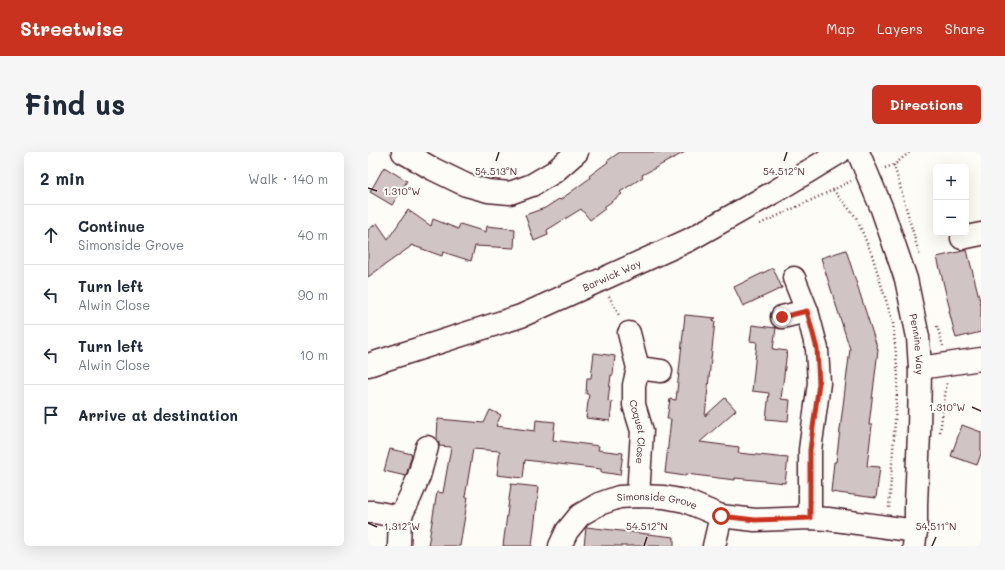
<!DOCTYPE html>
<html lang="en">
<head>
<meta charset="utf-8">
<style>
	body { margin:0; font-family:Mali,sans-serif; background:#f6f6f7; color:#1f2937 }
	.controls { position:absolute; right:12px; top:12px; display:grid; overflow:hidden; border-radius:6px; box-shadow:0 4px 16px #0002 }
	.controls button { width:36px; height:36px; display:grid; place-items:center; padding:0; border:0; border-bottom:1px solid #e0e1e3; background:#fff; color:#1f2937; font:20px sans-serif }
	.stop { position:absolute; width:12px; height:12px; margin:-9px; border:3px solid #c8321e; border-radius:50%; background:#fff }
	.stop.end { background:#c8321e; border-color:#fff; box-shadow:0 1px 4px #0008 }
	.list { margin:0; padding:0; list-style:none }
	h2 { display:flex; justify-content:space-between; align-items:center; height:52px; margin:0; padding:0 16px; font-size:17px }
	h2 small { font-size:13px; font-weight:400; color:#747a83 }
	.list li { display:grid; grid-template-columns:26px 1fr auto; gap:12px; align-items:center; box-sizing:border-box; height:60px; padding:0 16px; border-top:1px solid #e0e1e3 }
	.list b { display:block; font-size:15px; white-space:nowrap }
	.list p { margin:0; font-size:13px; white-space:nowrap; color:#747a83 }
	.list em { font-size:13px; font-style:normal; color:#747a83 }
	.icon { flex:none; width:22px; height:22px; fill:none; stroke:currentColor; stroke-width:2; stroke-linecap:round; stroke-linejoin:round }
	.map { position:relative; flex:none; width:613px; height:394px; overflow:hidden; border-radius:6px }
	header { display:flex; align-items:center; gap:24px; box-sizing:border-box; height:56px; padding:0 20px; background:#c8321e; color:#fff }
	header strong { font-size:19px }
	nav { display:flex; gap:22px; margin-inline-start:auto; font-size:14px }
	.intro { display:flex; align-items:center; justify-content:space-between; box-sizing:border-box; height:96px; padding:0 24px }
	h1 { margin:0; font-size:28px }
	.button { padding:10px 18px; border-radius:6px; background:#c8321e; color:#fff; font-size:14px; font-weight:700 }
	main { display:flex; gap:24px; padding:0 24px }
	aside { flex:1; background:#fff; border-radius:6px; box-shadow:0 4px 16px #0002 }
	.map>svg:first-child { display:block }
	.building { fill:#d0c5c4; stroke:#4a1f2b }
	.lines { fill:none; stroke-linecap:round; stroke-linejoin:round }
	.minor-casing { stroke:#4a1f2b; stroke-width:25 }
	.path { stroke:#4a1f2b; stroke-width:2.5; stroke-dasharray:1 3; stroke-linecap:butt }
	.minor { stroke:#fdfcf7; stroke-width:22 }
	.route { stroke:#c8321e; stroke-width:5 }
	.ticks { fill:none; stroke:#4a1f2b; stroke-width:1.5 }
	.labels { text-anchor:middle; stroke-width:4; stroke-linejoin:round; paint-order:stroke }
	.street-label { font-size:10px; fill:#4a1f2b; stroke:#fdfcf7 }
	.ticks-label { font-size:10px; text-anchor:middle; fill:#4a1f2b; stroke:#fdfcf7; stroke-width:4; stroke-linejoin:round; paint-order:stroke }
</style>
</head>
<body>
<header>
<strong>Streetwise</strong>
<nav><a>Map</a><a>Layers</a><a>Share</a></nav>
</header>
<div class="intro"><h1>Find us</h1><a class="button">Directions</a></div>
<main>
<aside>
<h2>2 min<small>Walk · 140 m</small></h2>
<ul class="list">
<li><svg class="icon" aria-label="ahead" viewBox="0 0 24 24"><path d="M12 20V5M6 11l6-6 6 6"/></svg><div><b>Continue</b><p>Simonside Grove</p></div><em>40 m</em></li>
<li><svg class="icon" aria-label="left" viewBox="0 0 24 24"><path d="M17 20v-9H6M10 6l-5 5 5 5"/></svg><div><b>Turn left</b><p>Alwin Close</p></div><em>90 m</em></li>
<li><svg class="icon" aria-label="left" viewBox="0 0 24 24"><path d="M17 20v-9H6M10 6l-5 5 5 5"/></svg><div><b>Turn left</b><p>Alwin Close</p></div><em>10 m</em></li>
<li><svg class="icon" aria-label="arrive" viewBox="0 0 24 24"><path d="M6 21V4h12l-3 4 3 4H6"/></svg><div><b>Arrive at destination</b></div></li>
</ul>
</aside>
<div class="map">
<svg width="613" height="394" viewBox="0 0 613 394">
	<rect width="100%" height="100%" fill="#fdfcf7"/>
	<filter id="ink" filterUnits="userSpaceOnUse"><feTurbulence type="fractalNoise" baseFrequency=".025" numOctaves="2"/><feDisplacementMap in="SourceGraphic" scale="8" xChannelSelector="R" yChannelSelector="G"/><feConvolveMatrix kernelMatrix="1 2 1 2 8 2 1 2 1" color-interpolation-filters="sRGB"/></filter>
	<g filter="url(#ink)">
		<path class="building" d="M 252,0 L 317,0 L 274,23 L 275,25 L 252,40 L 254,42 L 236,55 L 238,56 L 222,68 L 213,57 L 179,78 L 180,83 L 166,89 L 157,63 L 177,56 L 191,47 L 192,48 L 222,26 L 221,24 L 240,10 L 239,9 Z
			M 16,15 L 39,29 L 24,53 L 2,40 Z
			M 40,58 L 63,74 L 65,67 L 90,77 L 92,72 L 118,80 L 119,74 L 147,77 L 146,96 L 107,94 L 103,109 L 75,100 L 74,104 L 43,93 L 42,95 L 0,125 L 0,78 L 9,71 L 20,87 Z
			M 478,98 L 510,198 L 501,273 L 504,273 L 499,314 L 512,315 L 508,346 L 463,340 L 466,310 L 468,310 L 482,197 L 453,106 Z
			M 599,98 L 613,153 L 613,180 L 588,186 L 581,159 L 582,158 L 569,105 Z
			M 405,116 L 414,136 L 375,154 L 366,135 Z
			M 317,163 L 348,166 L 344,168 L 347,169 L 337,264 L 357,246 L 368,258 L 332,290 L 371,295 L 370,301 L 420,306 L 417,331 L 367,326 L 367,328 L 318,322 L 317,324 L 297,321 L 303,267 L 299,267 L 302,247 L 308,248 Z
			M 384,173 L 408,176 L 405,197 L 419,199 L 413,247 L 422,248 L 420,269 L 398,267 L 401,241 L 384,239 L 389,190 L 382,189 Z
			M 226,201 L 247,204 L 245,223 L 243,223 L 240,249 L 244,250 L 242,269 L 218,266 L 221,242 L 218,242 L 219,226 L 223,226 Z
			M 122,258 L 133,263 L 128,274 L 167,279 L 168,268 L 187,270 L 185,288 L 231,294 L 230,298 L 255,301 L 252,323 L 233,320 L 233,317 L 157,308 L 155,326 L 129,323 L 132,299 L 105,297 L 97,345 L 100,345 L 92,394 L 60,394 L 69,340 L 75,341 L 83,295 L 71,294 L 71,291 L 69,287 L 70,267 L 116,271 Z
			M 594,273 L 613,280 L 613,302 L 609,313 L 583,304 Z
			M 22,297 L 44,302 L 38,324 L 16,319 Z
			M 143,332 L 171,335 L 164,394 L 135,394 Z
			M 218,375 L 306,385 L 306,394 L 216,394 Z"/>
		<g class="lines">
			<defs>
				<g id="minor">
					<path d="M 35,0 L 65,17 L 98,33 L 120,39 L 142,41 L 164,33 L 186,20 L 209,0"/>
					<path id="s1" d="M 490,0 L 514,57 L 538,127 L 550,185 L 552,216 L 551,281 L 548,352 L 548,379 L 546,394"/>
					<path d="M 594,86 L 613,82"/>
					<path d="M 426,126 L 439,159 L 449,197 L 451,231 L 442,298 L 442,366"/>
					<path d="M 414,165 L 439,159"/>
					<path id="s2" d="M 261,181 L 270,216 L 266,233 L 266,253 L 274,279 L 270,344"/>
					<path id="s3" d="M 0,213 L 153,164 L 321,88 L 406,40 L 472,0"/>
					<path d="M 270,216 L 293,219"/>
					<path d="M 552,216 L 613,207"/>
					<path d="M 0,360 L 6,360 L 32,365 L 43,343 L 51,324 L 59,295"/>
					<path d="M 31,394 L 32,365"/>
					<path id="s4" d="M 192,394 L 199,379 L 212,363 L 231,352 L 251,345 L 270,344 L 296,345 L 317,349 L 353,364 L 387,368 L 442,366 L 460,367 L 548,379"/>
					<path d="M 346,394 L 353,364"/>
				</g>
			</defs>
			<use href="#minor" class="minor-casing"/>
			<path class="path" d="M 526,13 L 552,105
				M 517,16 L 526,13 L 542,0
				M 465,38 L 488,65 L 504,103 L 525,171 L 530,225 L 521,356
				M 392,72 L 465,38 L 483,29
				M 241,144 L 252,165
				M 569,174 L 575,194
				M 572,280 L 579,230"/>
			<use href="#minor" class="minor"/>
		</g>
	</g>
	<g class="lines" filter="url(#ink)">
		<path class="route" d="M 353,364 L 387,368 L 442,366 L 442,298 L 451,231 L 449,197 L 439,159 L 414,165"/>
	</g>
	<path class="ticks" d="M 128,9 L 131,0M 416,9 L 419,0M 0,36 L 9,39M 604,255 L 613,259M 0,371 L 9,375M 276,394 L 279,385M 564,394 L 568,385"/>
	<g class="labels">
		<g class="street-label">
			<text dy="4" stroke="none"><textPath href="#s3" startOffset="260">Barwick Way</textPath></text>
			<text dy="4" stroke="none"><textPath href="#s1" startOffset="202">Pennine Way</textPath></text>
			<text dy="4" stroke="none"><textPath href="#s2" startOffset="101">Coquet Close</textPath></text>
			<text dy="4" stroke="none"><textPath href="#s4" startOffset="119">Simonside Grove</textPath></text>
		</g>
	</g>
	<g class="ticks-label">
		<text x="128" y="23">54.513°N</text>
		<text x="416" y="23">54.512°N</text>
		<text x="34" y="43">1.310°W</text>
		<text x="579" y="259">1.310°W</text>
		<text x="279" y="378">54.512°N</text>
		<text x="568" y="378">54.511°N</text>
		<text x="34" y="378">1.312°W</text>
	</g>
</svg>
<div class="controls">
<button>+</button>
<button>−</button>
</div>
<div class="stop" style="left:353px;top:364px"></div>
<div class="stop end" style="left:414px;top:165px"></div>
</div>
</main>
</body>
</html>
